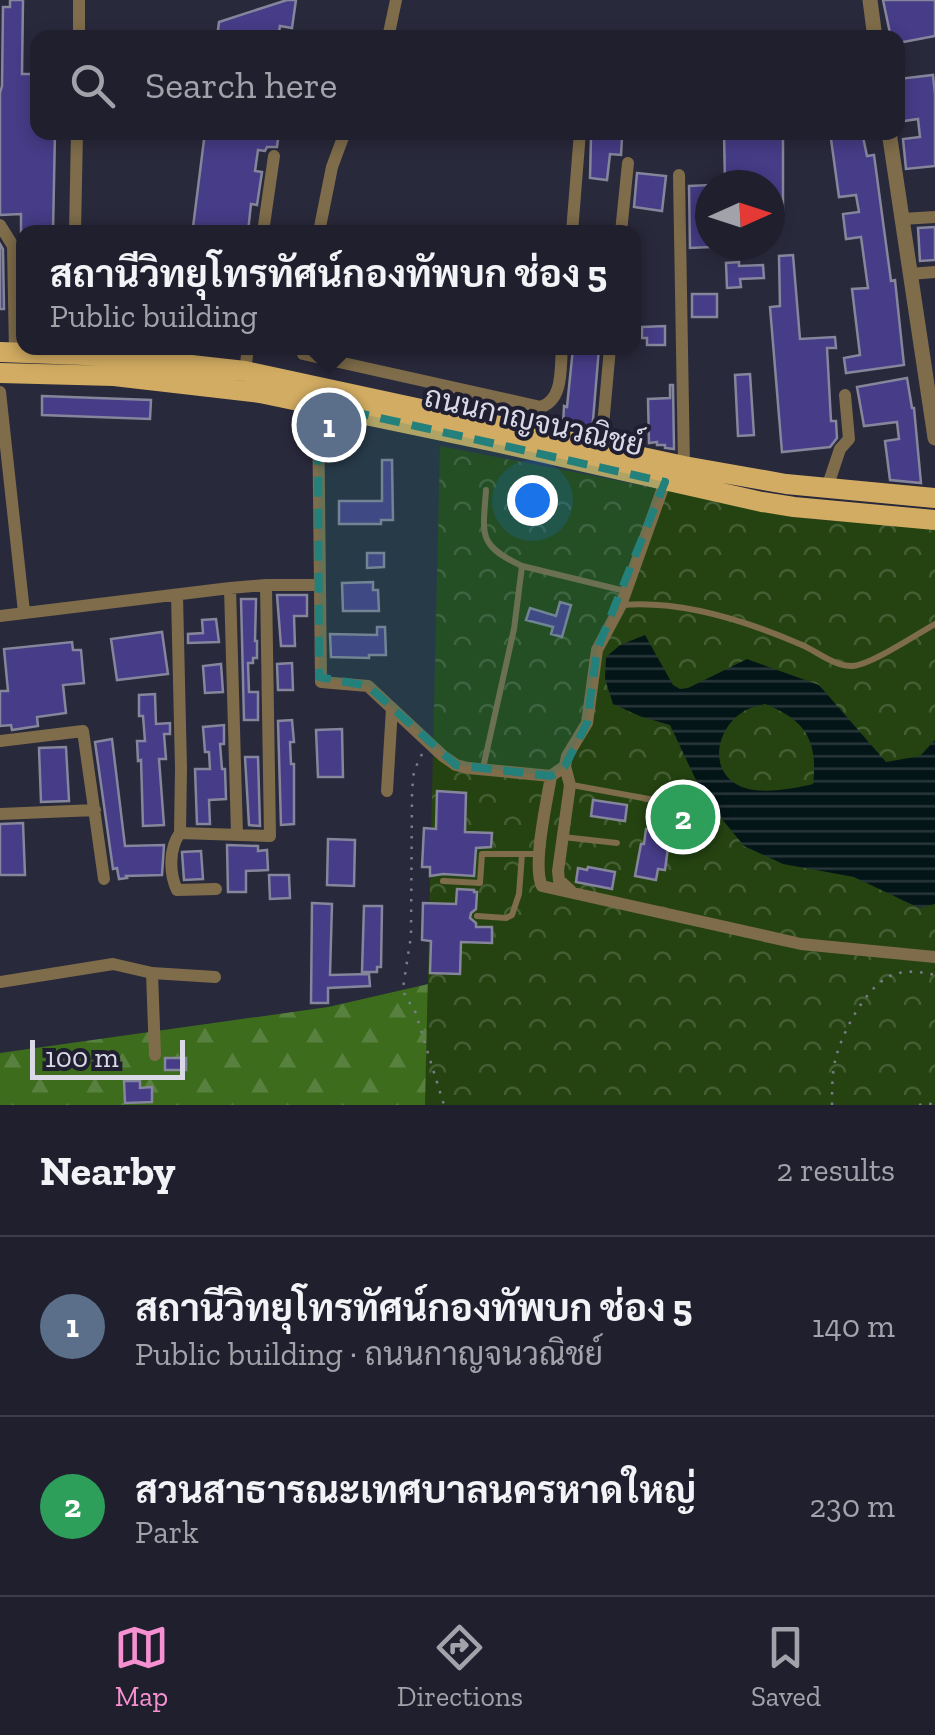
<!DOCTYPE html>
<html lang="en">
<head>
<meta charset="utf-8">
<style>
	body { margin:0; font-family:"Zilla Slab",Sarabun,serif; background:#2c2c39; color:#f1f3f6 }
	.compass { position:absolute; left:695px; top:170px; width:90px; height:90px; border-radius:50%; background:#1f1f2d; box-shadow:0 5px 15px #0003; rotate:87deg }
	.scale { position:absolute; left:30px; bottom:25px; width:155px; box-sizing:border-box; padding-left:10px; border:5px solid #dadae7; border-top:0; font-size:28px; line-height:35px; white-space:nowrap; color:#dadae7; -webkit-text-stroke:8px #201f32; paint-order:stroke }
	.you { position:absolute; left:532px; top:500px; width:35px; height:35px; margin:-25px; border:8px solid #fff; border-radius:50%; background:#1a73e8; box-shadow:0 0 0 15px #1a73e833 }
	.badge { display:grid; place-items:center; width:65px; height:65px; border-radius:50%; background:#f690d0; color:#fff; font-size:32px; font-weight:700 }
	.pin { position:absolute; translate:-50% -50%; border:5px solid #fff; box-shadow:0 2px 10px #0006 }
	.popup { position:absolute; left:16px; top:225px; width:625px; height:130px; box-sizing:border-box; display:grid; place-content:center; border-radius:20px; background:#1f1f2d; filter:drop-shadow(0 2px 8px #0005); font-size:32px; white-space:nowrap; color:#a1a2aa }
	.popup b { font-size:38px; color:#f1f3f6 }
	.popup::after { content:''; position:absolute; left:50%; top:100%; margin-left:-20px; border:20px solid transparent; border-top-color:#1f1f2d }
	.list { margin:0; padding:0; list-style:none }
	h2 { display:flex; justify-content:space-between; align-items:center; height:130px; margin:0; padding:0 40px; font-size:42px }
	h2 small { font-size:32px; font-weight:400; color:#a1a2aa }
	.list li { display:grid; grid-template-columns:65px 1fr auto; gap:30px; align-items:center; box-sizing:border-box; height:180px; padding:0 40px; border-top:2px solid #3c3d49 }
	.list b { display:block; font-size:38px; white-space:nowrap }
	.list p { margin:0; font-size:32px; white-space:nowrap; color:#a1a2aa }
	.list em { font-size:32px; font-style:normal; color:#a1a2aa }
	.icon { flex:none; width:55px; height:55px; fill:none; stroke:currentColor; stroke-width:2; stroke-linecap:round; stroke-linejoin:round }
	.map { position:relative; flex:none; width:935px; height:1105px; overflow:hidden }
	.search { position:absolute; background:#1f1f2d; box-shadow:0 5px 15px #0003; left:30px; right:30px; top:30px; height:110px; display:flex; align-items:center; gap:25px; box-sizing:border-box; padding:0 35px; border-radius:20px; color:#a1a2aa; font-size:38px }
	.sheet { height:490px; background:#1f1f2d }
	nav { display:flex; justify-content:space-around; align-items:center; box-sizing:border-box; height:140px; border-top:2px solid #3c3d49; background:#1f1f2d; font-size:28px; color:#a1a2aa }
	nav a { display:grid; justify-items:center; gap:5px }
	nav .on { color:#f690d0 }
	.map>svg:first-child { display:block }
	.forest { fill:url(#forest-firs) }
	.park { fill:url(#park-crowns) }
	.water { fill:url(#water-rules); fill-rule:evenodd }
	.building { fill:#463c87; stroke:#85859c; stroke-width:2.5 }
	.lines { fill:none; stroke-linecap:round; stroke-linejoin:round }
	.path { stroke:#7c7c8c; stroke-width:2.5; stroke-dasharray:2.5 8; stroke-linecap:butt }
	.service { stroke:#7e6c4a; stroke-width:6 }
	.minor { stroke:#7e6c4a; stroke-width:12 }
	.tertiary { stroke:#7e6c4a; stroke-width:15 }
	.primary { stroke:#d2ac62; stroke-width:20 }
	.marked { fill:#23807a; fill-opacity:0.2; stroke:#23807a; stroke-width:8; stroke-dasharray:20 12; stroke-linejoin:round }
	.labels { text-anchor:middle; stroke-width:8; stroke-linejoin:round; paint-order:stroke }
	.street-label { font-size:30px; fill:#dadae7; stroke:#201f32 }
</style>
</head>
<body>
<div class="map">
<svg width="935" height="1105" viewBox="0 0 935 1105">
	<defs>
		<pattern id="forest-firs" width="22" height="20" patternUnits="userSpaceOnUse" patternTransform="scale(2.5)"><rect width="22" height="20" fill="#3d6c1d"/><path d="M5 1l3.5 6h-7zM16 11l3.5 6h-7z" fill="#58803e"/></pattern>
		<pattern id="park-crowns" width="20" height="18" patternUnits="userSpaceOnUse" patternTransform="scale(2.5)"><rect width="20" height="18" fill="#254311"/><path d="M2 6a3 3 0 1 1 6 0M12 15a3 3 0 1 1 6 0" fill="none" stroke="#445e34"/></pattern>
		<pattern id="water-rules" width="6" height="5" patternUnits="userSpaceOnUse" patternTransform="scale(2.5)"><rect width="6" height="5" fill="#041517"/><path d="M0 2.5h6" fill="none" stroke="#283639"/></pattern>
	</defs>
	<rect width="100%" height="100%" fill="#29293c"/>
	<path class="forest" d="M 935,868 L 935,1105 L 0,1105 L 0,1053 L 328,1007 Z"/>
	<path class="park" d="M 440,446 L 812,519 L 935,528 L 935,1105 L 425,1105 Z"/>
	<path class="water" d="M 645,635 L 673,685 L 680,689 L 688,688 L 747,659 L 819,685 L 886,762 L 920,756 L 935,740 L 935,904 L 919,908 L 854,877 L 783,864 L 744,846 L 704,797 L 670,725 L 642,717 L 613,704 L 605,679 L 606,657 L 620,645 ZM 765,704 C 806,720 818,741 813,784 C 792,789 755,796 736,784 C 708,767 718,727 743,712 C 748,708 758,706 765,704 Z"/>
	<path class="building" d="M 10,0 L 23,0 L 22,74 L 38,74 L 38,132 L 55,132 L 53,232 L 21,232 L 21,214 L 0,215 L 0,93 L 2,86 L 3,7 L 10,7 Z
		M 287,0 L 296,0 L 292,28 L 280,26 L 278,38 L 217,38 L 219,22 Z
		M 883,0 L 935,0 L 935,36 L 898,43 L 898,38 L 891,38 Z
		M 933,75 L 935,94 L 935,166 L 906,169 L 903,139 L 920,137 L 918,119 L 904,121 L 900,94 L 898,95 L 898,79 Z
		M 205,132 L 279,132 L 277,147 L 267,147 L 265,151 L 258,150 L 255,171 L 262,172 L 257,205 L 251,204 L 248,232 L 193,227 Z
		M 597,132 L 616,132 L 616,137 L 622,138 L 621,155 L 610,154 L 607,180 L 590,178 L 591,137 L 597,137 Z
		M 724,132 L 783,132 L 783,213 L 770,213 L 770,185 L 725,185 Z
		M 830,132 L 862,132 L 867,156 L 874,155 L 891,281 L 895,280 L 904,365 L 846,373 L 844,358 L 860,355 L 852,289 L 868,288 L 861,237 L 846,239 L 843,214 L 859,212 L 856,195 L 839,197 Z
		M 637,173 L 666,176 L 662,211 L 634,207 Z
		M 710,185 L 710,247 L 690,248 L 689,186 Z
		M 935,227 L 935,260 L 920,261 L 918,228 Z
		M 0,244 L 3,249 L 4,309 L 0,309 Z
		M 793,255 L 800,339 L 835,337 L 836,348 L 827,348 L 831,421 L 836,421 L 837,438 L 830,447 L 782,452 L 770,307 L 780,306 L 779,256 Z
		M 739,262 L 739,266 L 763,265 L 764,278 L 740,279 L 741,287 L 727,288 L 726,263 Z
		M 692,294 L 717,294 L 717,317 L 692,317 Z
		M 665,326 L 665,345 L 647,345 L 647,338 L 642,338 L 642,327 Z
		M 573,348 L 599,348 L 592,432 L 563,426 L 564,406 L 567,407 Z
		M 750,374 L 754,435 L 738,436 L 735,375 Z
		M 907,378 L 912,408 L 914,408 L 921,483 L 890,480 L 885,441 L 899,439 L 897,422 L 864,426 L 857,387 Z
		M 670,385 L 673,385 L 674,449 L 665,448 L 665,445 L 657,445 L 657,442 L 649,443 L 648,399 L 670,398 Z
		M 42,396 L 151,400 L 150,419 L 42,415 Z
		M 382,460 L 392,460 L 393,520 L 381,520 L 381,524 L 339,524 L 339,501 L 382,501 Z
		M 367,553 L 384,553 L 384,567 L 367,568 Z
		M 373,582 L 373,590 L 378,590 L 379,611 L 343,611 L 342,583 Z
		M 277,595 L 307,595 L 307,616 L 294,616 L 295,646 L 281,646 Z
		M 241,599 L 256,599 L 255,641 L 257,641 L 257,658 L 253,658 L 253,663 L 248,663 L 249,692 L 258,692 L 258,720 L 244,720 Z
		M 560,602 L 571,605 L 562,637 L 551,634 L 553,627 L 526,620 L 530,608 L 556,616 Z
		M 216,619 L 219,642 L 188,643 L 188,634 L 203,633 L 202,620 Z
		M 377,627 L 385,627 L 386,655 L 369,655 L 369,658 L 331,657 L 330,634 L 377,635 Z
		M 162,632 L 168,674 L 117,680 L 111,639 Z
		M 72,642 L 73,650 L 81,650 L 84,683 L 63,685 L 66,713 L 37,717 L 38,726 L 12,730 L 11,725 L 0,726 L 0,691 L 8,691 L 4,649 Z
		M 292,663 L 293,690 L 278,690 L 277,664 Z
		M 221,664 L 223,692 L 205,693 L 203,666 Z
		M 155,694 L 156,724 L 170,723 L 170,734 L 164,734 L 166,759 L 159,759 L 164,825 L 143,826 L 141,760 L 138,761 L 137,741 L 145,741 L 143,716 L 139,716 L 139,695 Z
		M 292,720 L 294,742 L 290,742 L 291,764 L 294,764 L 294,824 L 281,825 L 278,721 Z
		M 224,725 L 224,744 L 220,744 L 222,769 L 225,769 L 226,799 L 209,800 L 210,824 L 197,824 L 195,769 L 210,769 L 209,752 L 205,752 L 203,727 Z
		M 342,729 L 343,777 L 318,777 L 316,730 Z
		M 112,739 L 125,846 L 164,845 L 162,875 L 126,876 L 127,878 L 119,879 L 117,868 L 113,869 L 95,742 Z
		M 66,747 L 69,801 L 41,802 L 39,748 Z
		M 245,757 L 258,757 L 260,826 L 249,825 Z
		M 437,791 L 466,793 L 465,832 L 492,833 L 491,847 L 476,848 L 474,876 L 443,874 L 430,876 L 430,867 L 422,867 L 424,828 L 436,829 Z
		M 593,800 L 627,805 L 625,821 L 591,816 Z
		M 23,823 L 25,875 L 0,875 L 0,824 Z
		M 646,829 L 667,833 L 664,847 L 668,848 L 665,870 L 658,869 L 656,880 L 635,876 L 641,844 L 644,844 Z
		M 328,839 L 355,840 L 354,886 L 327,885 Z
		M 227,845 L 258,846 L 258,851 L 267,850 L 268,870 L 246,871 L 246,892 L 228,892 Z
		M 201,851 L 203,879 L 184,880 L 182,852 Z
		M 588,867 L 615,872 L 612,889 L 576,882 L 578,868 L 587,870 Z
		M 269,875 L 289,875 L 290,898 L 270,899 Z
		M 457,889 L 474,890 L 474,892 L 477,892 L 476,909 L 471,913 L 470,918 L 476,923 L 476,927 L 492,927 L 492,943 L 461,942 L 460,974 L 430,973 L 431,941 L 422,940 L 423,903 L 456,904 Z
		M 312,903 L 332,904 L 330,975 L 369,974 L 370,986 L 328,988 L 328,1003 L 311,1003 Z
		M 364,906 L 382,906 L 381,967 L 377,967 L 377,972 L 362,972 Z
		M 165,1058 L 186,1058 L 186,1070 L 165,1070 Z
		M 124,1081 L 140,1081 L 140,1088 L 152,1087 L 152,1102 L 125,1103 Z"/>
	<g class="lines">
		<path class="path" d="M 422,754 L 414,771 L 412,791 L 411,936 L 403,988 L 405,996 L 415,1011 L 444,1105
			M 832,1105 C 832,1089 832,1072 836,1057 C 843,1031 868,982 895,974 C 908,970 922,972 935,975
			M 919,1105 L 927,1103 L 935,1105"/>
		<path class="service" d="M 486,490 C 483,535 477,545 522,566
			M 622,605 C 683,600 747,621 802,645 C 818,652 834,666 852,666 C 871,665 917,634 935,624
			M 483,768 L 514,629 L 522,566 L 625,591
			M 572,785 L 676,804
			M 563,837 L 617,843
			M 443,881 L 480,883 L 482,854 L 538,854
			M 477,916 L 506,918 L 512,915 L 519,894 L 522,854"/>
		<path class="minor" d="M 79,38 L 79,0
			M 388,38 L 396,0
			M 679,175 L 684,466
			M 902,219 L 935,217
			M 0,225 L 13,246 L 15,352
			M 75,232 L 77,132
			M 263,232 L 274,156
			M 319,232 L 332,167 L 345,132
			M 572,232 L 580,132
			M 621,232 L 628,163
			M 910,274 L 935,272
			M 303,354 L 541,407 C 564,399 560,368 562,348
			M 245,371 L 248,348
			M 0,392 L 24,612
			M 318,401 L 321,682 L 368,686 L 443,756 L 456,765 L 468,768 L 551,776
			M 601,448 L 610,348
			M 827,488 L 840,449 L 849,439 L 845,395
			M 230,588 L 237,834
			M 177,595 L 181,768 L 180,833
			M 0,616 L 230,588 L 266,585 L 318,585
			M 0,741 L 83,731 L 104,879
			M 565,766 L 551,776 C 547,801 532,866 542,886 L 801,944 L 935,957
			M 387,791 L 392,708
			M 0,814 L 95,810
			M 216,889 L 177,890 C 169,873 169,848 180,833 L 270,836 L 266,585
			M 571,891 L 559,880 L 558,871 L 570,785 L 565,766 L 567,756 L 587,723 L 597,650 L 621,605 L 665,482
			M 152,973 L 155,1055
			M 0,982 L 113,964 L 152,973 L 215,977"/>
		<path class="tertiary" d="M 870,0 L 875,38
			M 889,132 L 935,438"/>
		<path class="primary" d="M 0,352 L 111,356 L 245,371 L 684,466 L 786,484 L 935,498
			M 0,373 L 114,376 L 260,393 L 500,443 L 762,502 L 794,507 L 935,520"/>
	</g>
	<path class="marked" d="M 318,404 L 665,482 L 597,650 L 587,723 L 565,766 L 551,776 L 456,765 L 368,686 L 319,677 Z"/>
	<g class="labels">
		<g class="street-label">
			<text transform="translate(534 421) rotate(13)" y="10">ถนนกาญจนวณิชย์</text>
		</g>
	</g>
</svg>
<svg class="compass" viewBox="-18 -18 36 36"><path d="M0-13l5 13h-10z" fill="#e53935"/><path d="M0 13l5-13h-10z" fill="#a1a2aa"/></svg>
<div class="scale">100 m</div>
<div class="you"></div>
<div class="pin badge" style="left:329px;top:425px;background:#5c6f8a">1</div>
<div class="popup"><b>สถานีวิทยุโทรทัศน์กองทัพบก ช่อง 5</b>Public building</div>
<div class="pin badge" style="left:683px;top:817px;background:#2e9e5b">2</div>
<div class="search"><svg class="icon" aria-label="search" viewBox="0 0 24 24"><circle cx="10" cy="10" r="6"/><path d="M15 15l6 6"/></svg>Search here</div>
</div>
<section class="sheet">
<h2>Nearby<small>2 results</small></h2>
<ul class="list">
<li><span class="badge" style="background:#5c6f8a">1</span><div><b>สถานีวิทยุโทรทัศน์กองทัพบก ช่อง 5</b><p>Public building · ถนนกาญจนวณิชย์</p></div><em>140 m</em></li>
<li><span class="badge" style="background:#2e9e5b">2</span><div><b>สวนสาธารณะเทศบาลนครหาดใหญ่</b><p>Park</p></div><em>230 m</em></li>
</ul>
</section>
<nav>
<a class="on"><svg class="icon" aria-label="map" viewBox="0 0 24 24"><path d="M3 6l6-2 6 2 6-2v14l-6 2-6-2-6 2zM9 4v14M15 6v14"/></svg>Map</a>
<a><svg class="icon" aria-label="directions" viewBox="0 0 24 24"><path d="M12 3l9 9-9 9-9-9zM9 14v-3h6M13 9l2 2-2 2"/></svg>Directions</a>
<a><svg class="icon" aria-label="saved" viewBox="0 0 24 24"><path d="M7 4h10v16l-5-4-5 4z"/></svg>Saved</a>
</nav>
</body>
</html>
